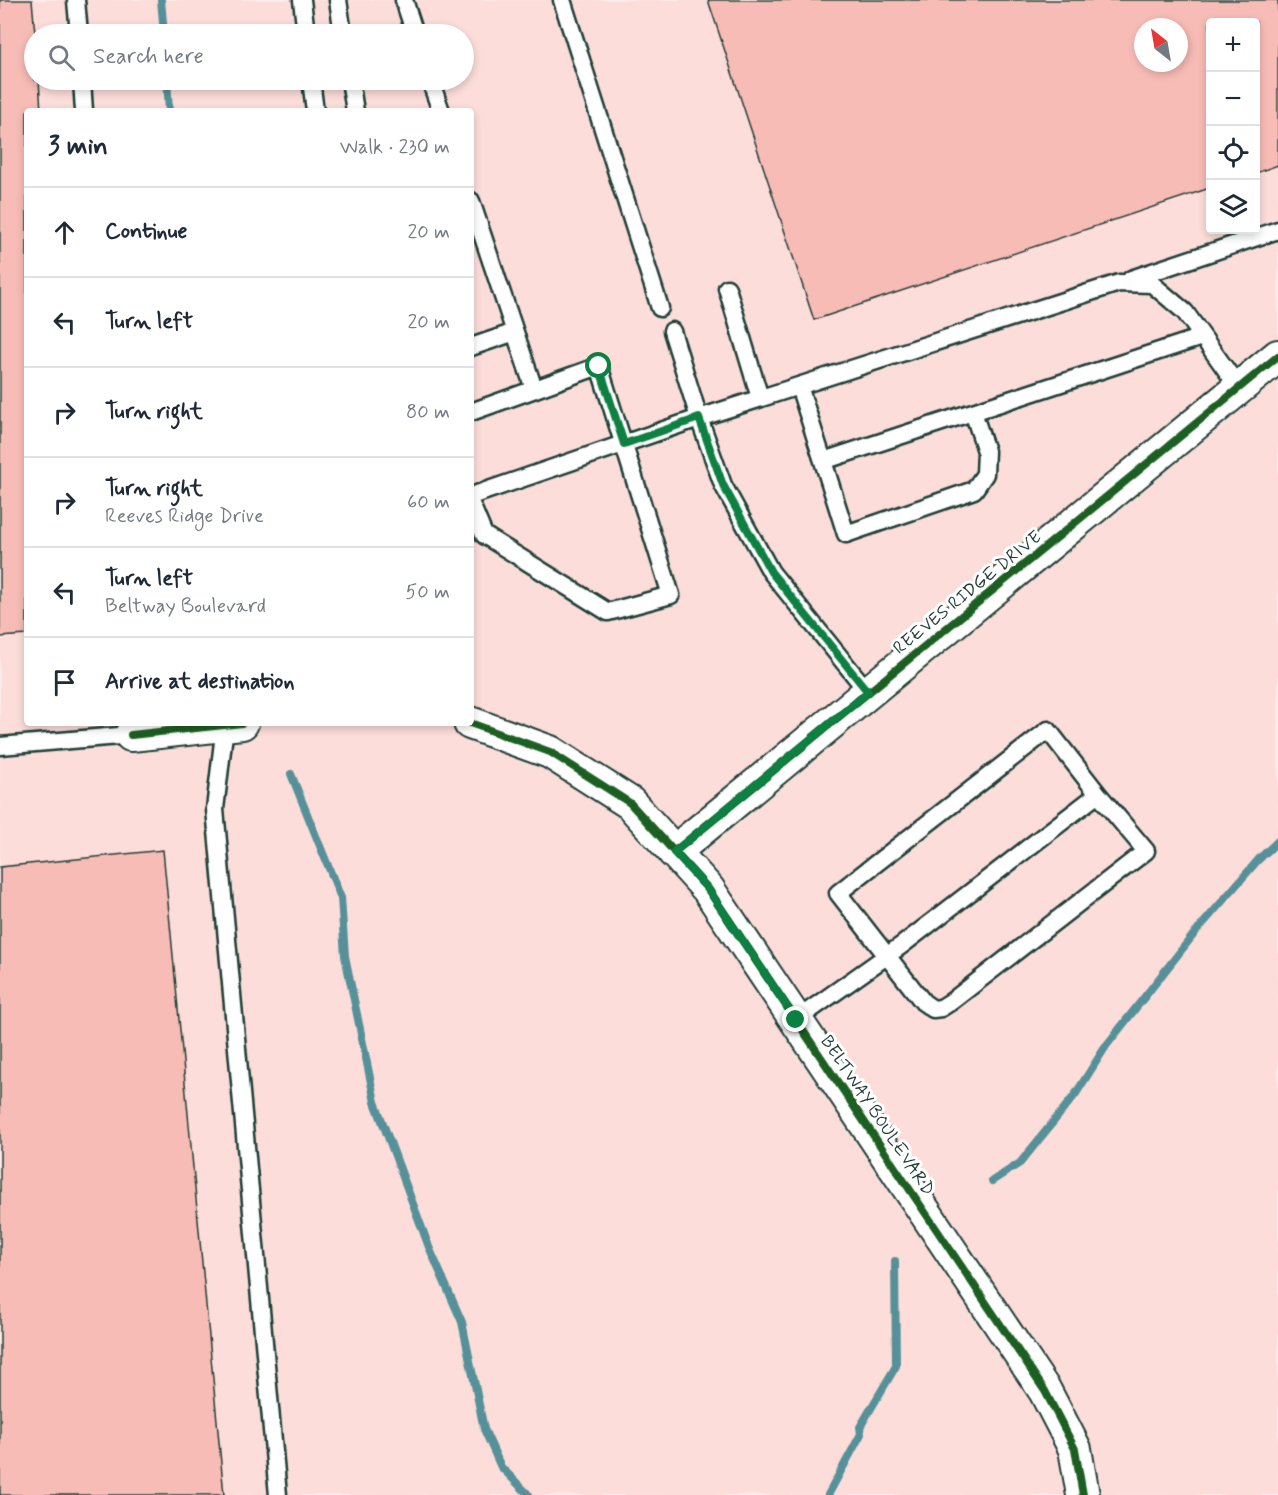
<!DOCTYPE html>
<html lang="en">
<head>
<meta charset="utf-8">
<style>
	body { margin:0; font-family:Mynerve,sans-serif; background:#f6f6f7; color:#1f2937 }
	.controls { position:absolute; right:18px; top:18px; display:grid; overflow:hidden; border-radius:6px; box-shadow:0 3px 9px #0003 }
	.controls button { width:54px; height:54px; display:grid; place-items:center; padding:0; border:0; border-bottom:2px solid #e0e1e3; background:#fff; color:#1f2937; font:30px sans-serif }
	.compass { position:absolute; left:1134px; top:18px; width:54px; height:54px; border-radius:50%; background:#fff; box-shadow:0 3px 9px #0003; rotate:329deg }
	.stop { position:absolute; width:18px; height:18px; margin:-14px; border:4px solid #0b8043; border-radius:50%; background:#fff }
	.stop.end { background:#0b8043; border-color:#fff; box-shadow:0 2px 6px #0008 }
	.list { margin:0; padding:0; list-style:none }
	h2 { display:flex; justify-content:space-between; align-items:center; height:78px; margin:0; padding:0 24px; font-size:26px }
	h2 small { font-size:20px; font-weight:400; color:#747a83 }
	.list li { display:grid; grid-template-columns:39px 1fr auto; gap:18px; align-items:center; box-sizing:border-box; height:90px; padding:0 24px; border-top:2px solid #e0e1e3 }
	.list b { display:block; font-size:22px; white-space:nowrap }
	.list p { margin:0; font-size:20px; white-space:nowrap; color:#747a83 }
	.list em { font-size:20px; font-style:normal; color:#747a83 }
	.icon { flex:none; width:33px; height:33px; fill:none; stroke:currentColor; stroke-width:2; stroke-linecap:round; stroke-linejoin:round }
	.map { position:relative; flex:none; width:1278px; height:1495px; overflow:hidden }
	.search { position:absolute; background:#fff; box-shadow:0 3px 9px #0003; left:24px; top:24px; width:450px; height:66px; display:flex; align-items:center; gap:15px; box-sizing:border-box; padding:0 21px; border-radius:33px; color:#747a83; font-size:22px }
	.panel { position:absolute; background:#fff; box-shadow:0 3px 9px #0003; left:24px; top:108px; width:450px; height:618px; border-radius:6px }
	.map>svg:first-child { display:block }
	.built { fill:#fcddda; fill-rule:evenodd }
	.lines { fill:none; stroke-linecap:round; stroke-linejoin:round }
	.stream { stroke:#579199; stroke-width:8 }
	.building { fill:#f8bcb6; stroke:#1f3d34; stroke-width:1.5; fill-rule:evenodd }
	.lane-casing { stroke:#1f3d34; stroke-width:21 }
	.street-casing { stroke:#1f3d34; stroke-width:36 }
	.lane { stroke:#fff; stroke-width:16 }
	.street { stroke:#fff; stroke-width:32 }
	.cycleway-casing { stroke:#fff; stroke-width:11 }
	.cycleway { stroke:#1b5e20; stroke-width:8 }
	.route { stroke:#0b8043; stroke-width:8 }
	.labels { text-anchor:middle; stroke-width:6; stroke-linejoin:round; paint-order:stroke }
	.street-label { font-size:18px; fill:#1f3d34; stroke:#fff }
</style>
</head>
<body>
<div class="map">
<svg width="1278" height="1495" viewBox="0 0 1278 1495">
	<rect width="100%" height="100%" fill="#fdebe9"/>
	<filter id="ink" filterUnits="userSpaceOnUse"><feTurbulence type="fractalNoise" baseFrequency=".0167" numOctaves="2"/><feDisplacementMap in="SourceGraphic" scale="12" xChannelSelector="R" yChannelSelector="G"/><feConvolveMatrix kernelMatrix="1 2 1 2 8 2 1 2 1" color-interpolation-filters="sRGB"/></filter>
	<g filter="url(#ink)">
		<path class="built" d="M 0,0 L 1278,0 L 1278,1495 L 0,1495 ZM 1210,22 L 1256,22 L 1256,230 L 1210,230 ZM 1143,27 L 1179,27 L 1179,63 L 1143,63 ZM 34,34 L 464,34 L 464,80 L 34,80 ZM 27,111 L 471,111 L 471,723 L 27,723 Z"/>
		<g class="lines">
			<path class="stream" d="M 161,0 L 164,34
				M 167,80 L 169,111
				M 291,774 L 341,898 L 345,956 L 375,1102 L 429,1247 L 462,1322 L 484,1429 L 501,1467 L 529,1495
				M 992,1181 L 1020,1163 L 1075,1095 L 1106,1046 L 1194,934 L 1258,860 L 1278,841
				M 828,1495 L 861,1434 L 860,1427 L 896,1366 L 895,1261"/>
		</g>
		<path class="building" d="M 0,0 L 32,0 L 35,34 L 34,80 L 39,80 L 41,111 L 27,111 L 27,635 L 0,637 Z
			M 708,0 L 1278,0 L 1278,165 L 1256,173 L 1256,22 L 1210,22 L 1210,188 L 814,320 ZM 1143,27 L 1179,27 L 1179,63 L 1143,63 Z
			M 163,850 L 224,1495 L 0,1495 L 0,867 Z"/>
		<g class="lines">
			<defs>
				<path id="lane" d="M 76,0 L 79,34
					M 302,0 L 306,34
					M 338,0 L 343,34
					M 404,0 L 415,34
					M 562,0 L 660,308
					M 82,80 L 84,111
					M 311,80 L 315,111
					M 350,80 L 355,111
					M 430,80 L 441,111
					M 471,201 L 534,389
					M 1131,279 L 1278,230
					M 727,288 L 760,398
					M 672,331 L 699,418 L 723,485 L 771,572 L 868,692
					M 471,347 L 515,332
					M 799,386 L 823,461 L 1202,337
					M 471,412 L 599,366 L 671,595 L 608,612 L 484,535 L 471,504
					M 823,461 L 846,534 L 974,490 L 985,474 L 986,451 L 973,412
					M 471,496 L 699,418 L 1119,283 L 1152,284 L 1185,312 L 1239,388
					M 225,725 L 215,809 L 278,1495
					M 0,746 L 131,735 L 131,729
					M 796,1020 L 902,945 L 1098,794 L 1048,730 L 838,893 L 923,1002 L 933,1009 L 941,1008 L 952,1001 L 1146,851 L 1098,794"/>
				<path id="street" d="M 470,723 L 550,752 L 630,803 L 708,889 L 1045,1391 L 1075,1449 L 1083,1495
					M 131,735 L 242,723
					M 674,852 L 1278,356"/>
			</defs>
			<use href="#lane" class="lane-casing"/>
			<use href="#street" class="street-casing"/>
			<use href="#lane" class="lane"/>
			<use href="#street" class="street"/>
			<defs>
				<path id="cycleway" d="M 470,723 L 550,752 L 630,803 L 708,889 L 1045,1391 L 1075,1449 L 1083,1495
					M 131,735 L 242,723
					M 674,852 L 1278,356"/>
			</defs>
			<use href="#cycleway" class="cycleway-casing"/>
			<use href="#cycleway" class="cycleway"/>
		</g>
	</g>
	<g class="lines" filter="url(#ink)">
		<path class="route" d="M 599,366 L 624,444 L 699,418 L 723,485 L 771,572 L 868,692 L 674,852 L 708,889 L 796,1020"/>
	</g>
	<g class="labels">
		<g class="street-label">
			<text transform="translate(967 592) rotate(-39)" y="6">REEVES RIDGE DRIVE</text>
			<text transform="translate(878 1115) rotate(56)" y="6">BELTWAY BOULEVARD</text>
		</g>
	</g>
</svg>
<div class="controls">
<button>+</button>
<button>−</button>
<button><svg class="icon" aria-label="locate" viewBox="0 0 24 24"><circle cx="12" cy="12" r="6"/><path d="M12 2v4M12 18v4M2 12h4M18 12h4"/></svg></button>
<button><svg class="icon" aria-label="layers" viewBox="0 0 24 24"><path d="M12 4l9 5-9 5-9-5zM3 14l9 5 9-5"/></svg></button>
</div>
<svg class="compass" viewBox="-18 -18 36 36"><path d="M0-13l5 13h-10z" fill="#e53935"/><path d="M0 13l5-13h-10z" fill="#747a83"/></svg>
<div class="stop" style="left:599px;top:366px"></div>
<div class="stop end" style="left:796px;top:1020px"></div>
<div class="search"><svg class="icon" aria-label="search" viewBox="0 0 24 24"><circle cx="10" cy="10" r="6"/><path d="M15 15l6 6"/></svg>Search here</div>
<section class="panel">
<h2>3 min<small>Walk · 230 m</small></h2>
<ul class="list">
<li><svg class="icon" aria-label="ahead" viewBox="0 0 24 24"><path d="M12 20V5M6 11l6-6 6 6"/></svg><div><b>Continue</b></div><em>20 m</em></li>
<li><svg class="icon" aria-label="left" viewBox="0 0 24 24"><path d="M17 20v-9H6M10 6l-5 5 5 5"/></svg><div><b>Turn left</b></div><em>20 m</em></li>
<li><svg class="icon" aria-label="right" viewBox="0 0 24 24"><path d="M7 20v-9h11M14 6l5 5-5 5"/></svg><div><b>Turn right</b></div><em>80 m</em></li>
<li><svg class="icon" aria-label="right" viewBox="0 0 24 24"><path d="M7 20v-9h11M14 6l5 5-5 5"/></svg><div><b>Turn right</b><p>Reeves Ridge Drive</p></div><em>60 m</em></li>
<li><svg class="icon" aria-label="left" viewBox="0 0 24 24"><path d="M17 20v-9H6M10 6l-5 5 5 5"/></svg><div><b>Turn left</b><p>Beltway Boulevard</p></div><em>50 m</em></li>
<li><svg class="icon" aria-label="arrive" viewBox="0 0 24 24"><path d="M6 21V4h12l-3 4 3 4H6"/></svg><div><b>Arrive at destination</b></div></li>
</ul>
</section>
</div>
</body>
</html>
